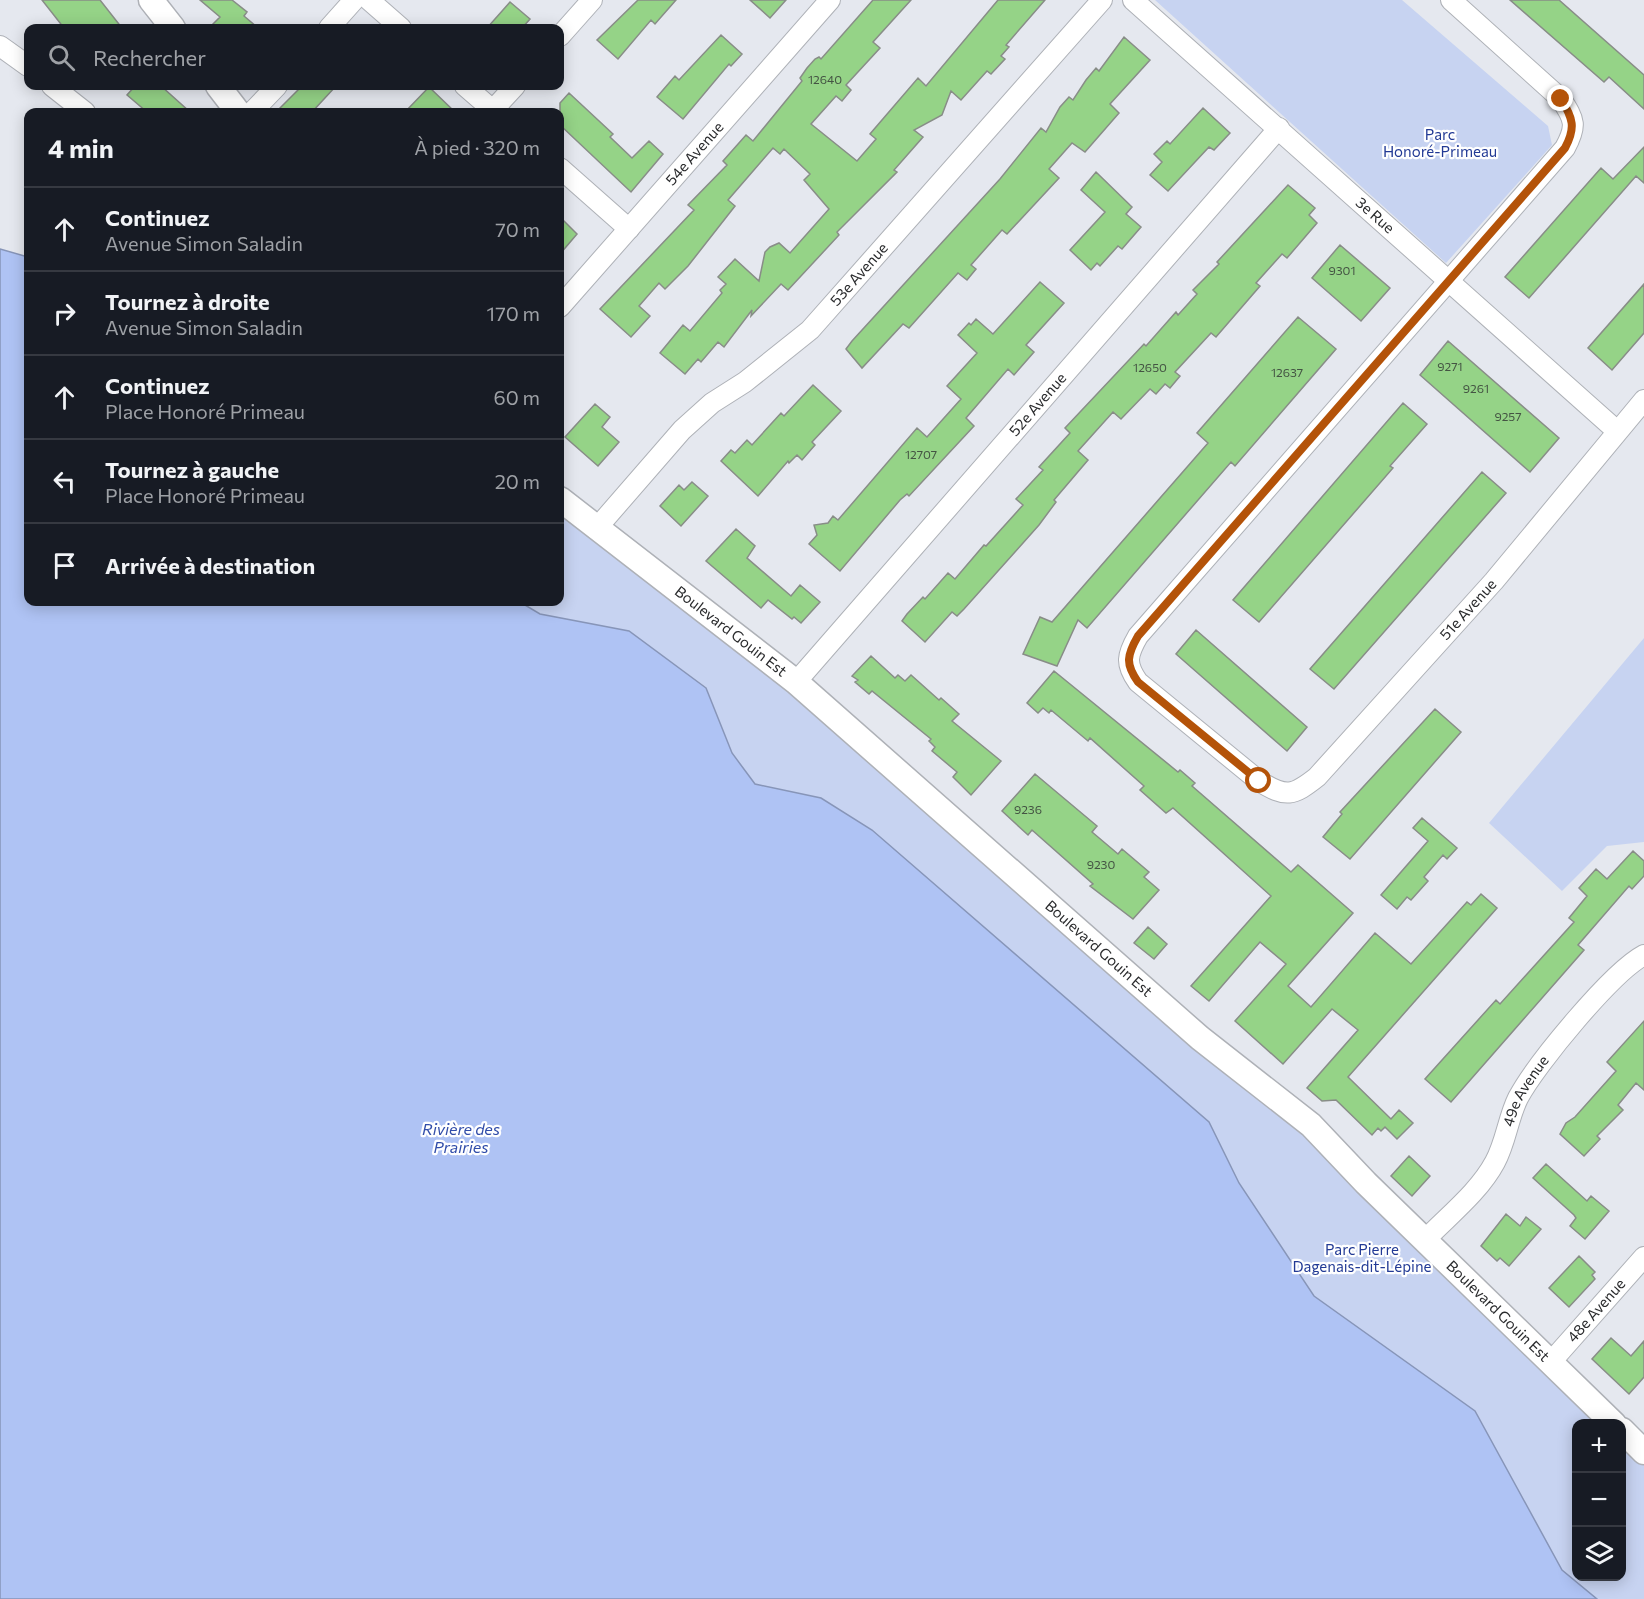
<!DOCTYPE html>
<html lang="fr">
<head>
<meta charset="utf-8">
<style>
	body { margin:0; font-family:Commissioner,sans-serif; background:#20242c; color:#f1f3f6 }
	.controls { position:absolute; right:18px; bottom:18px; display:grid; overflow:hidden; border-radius:12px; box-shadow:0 3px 15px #0003 }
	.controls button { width:54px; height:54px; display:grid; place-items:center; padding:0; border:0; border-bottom:2px solid #363941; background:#171b24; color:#f1f3f6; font:30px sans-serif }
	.stop { position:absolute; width:18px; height:18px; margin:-14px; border:4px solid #b45309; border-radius:50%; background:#fff }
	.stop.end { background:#b45309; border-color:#fff; box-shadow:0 2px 6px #0008 }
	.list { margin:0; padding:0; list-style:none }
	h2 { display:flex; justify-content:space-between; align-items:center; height:78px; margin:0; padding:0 24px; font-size:26px }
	h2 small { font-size:20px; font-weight:400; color:#9ea1a6 }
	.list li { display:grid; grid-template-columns:39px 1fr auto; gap:18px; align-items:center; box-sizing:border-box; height:84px; padding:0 24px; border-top:2px solid #363941 }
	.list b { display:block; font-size:22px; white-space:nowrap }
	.list p { margin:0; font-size:20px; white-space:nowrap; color:#9ea1a6 }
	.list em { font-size:20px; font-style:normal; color:#9ea1a6 }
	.icon { flex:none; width:33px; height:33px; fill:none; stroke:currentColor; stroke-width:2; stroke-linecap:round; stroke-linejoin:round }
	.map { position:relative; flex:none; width:1644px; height:1599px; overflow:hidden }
	.search { position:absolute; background:#171b24; box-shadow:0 3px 15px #0003; left:24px; top:24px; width:540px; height:66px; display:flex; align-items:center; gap:15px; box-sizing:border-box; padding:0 21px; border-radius:12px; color:#9ea1a6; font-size:22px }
	.panel { position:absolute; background:#171b24; box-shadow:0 3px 15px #0003; left:24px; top:108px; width:540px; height:498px; border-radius:12px }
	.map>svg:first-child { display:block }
	.green { fill:#c7d3f1 }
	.water { fill:#afc3f4; stroke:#8795b8; stroke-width:1.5 }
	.building { fill:#95d387; stroke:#888d87; stroke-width:1.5 }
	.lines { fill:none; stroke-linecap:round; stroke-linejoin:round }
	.minor-casing { stroke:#aeb1b7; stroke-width:22 }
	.tertiary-casing { stroke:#aeb1b7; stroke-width:27 }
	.minor { stroke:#fff; stroke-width:20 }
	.tertiary { stroke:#fff; stroke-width:24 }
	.route { stroke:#b45309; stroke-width:8 }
	.labels { text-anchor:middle; stroke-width:4.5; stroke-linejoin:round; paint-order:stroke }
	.number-label { font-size:12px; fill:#445443 }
	.park-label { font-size:15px; fill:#223a95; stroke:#fff }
	.street-label { font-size:15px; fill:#292a2c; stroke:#fff }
	.water-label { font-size:16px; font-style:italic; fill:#314da9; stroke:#fff }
</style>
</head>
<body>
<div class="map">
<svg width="1644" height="1599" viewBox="0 0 1644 1599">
	<rect width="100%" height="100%" fill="#e5e8ef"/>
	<path class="green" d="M 1155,0 L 1402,0 L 1548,126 L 1552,145 L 1446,263 Z
		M 560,499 L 1311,1125 L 1614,1423 L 1576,1424 L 1576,1576 L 1622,1576 L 1622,1430 L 1644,1452 L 1644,1599 L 1597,1599 L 1562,1570 L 1475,1411 L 1314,1296 L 1239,1183 L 1209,1122 L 872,830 L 821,798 L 755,784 L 732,753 L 706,687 L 629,631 L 540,614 L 520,602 L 560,602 Z
		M 1644,638 L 1644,842 L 1607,846 L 1562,891 L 1489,823 Z"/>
	<path class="water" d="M 0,249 L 28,257 L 28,602 L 520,602 L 540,614 L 629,631 L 706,688 L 732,753 L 755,784 L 821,798 L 872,830 L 1209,1122 L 1239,1183 L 1314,1296 L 1475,1411 L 1562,1570 L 1597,1599 L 0,1599 Z"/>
	<path class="building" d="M 42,0 L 100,0 L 122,28 L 64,28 Z
		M 200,0 L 232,0 L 247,12 L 244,16 L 258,28 L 209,28 L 220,17 Z
		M 638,0 L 676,0 L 655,24 L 651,20 L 618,59 L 597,40 Z
		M 750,0 L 786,0 L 770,18 Z
		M 873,0 L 911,0 L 873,42 L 880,48 L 846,85 L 851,90 L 842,101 L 836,96 L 811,124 L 857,161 L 876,139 L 870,134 L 918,78 L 926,86 L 998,0 L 1045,0 L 1006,45 L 1009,47 L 1001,56 L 1005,59 L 991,74 L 987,71 L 961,100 L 951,91 L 942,115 L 914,130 L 923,137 L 894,170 L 897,172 L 837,232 L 839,235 L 788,290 L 781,284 L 751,316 L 752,310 L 724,347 L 718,342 L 701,362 L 698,359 L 685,374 L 660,353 L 683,325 L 690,331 L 722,293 L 720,290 L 726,284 L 718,277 L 735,259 L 759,281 L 765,252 L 770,247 L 779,243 L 790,253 L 829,209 L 804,180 L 810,174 L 784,149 L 780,154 L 773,148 L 728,200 L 735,206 L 688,266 L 665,289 L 659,283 L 639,306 L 650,316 L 631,337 L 600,309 L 694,210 L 688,205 L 727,165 L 723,161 L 746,135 L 753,141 L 802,81 L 800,78 L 807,68 L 815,59 L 819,57 L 821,59 Z
		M 1510,0 L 1559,0 L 1644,75 L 1644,109 L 1609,77 L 1604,82 Z
		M 510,2 L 530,19 L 522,28 L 487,28 Z
		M 721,35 L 742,54 L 731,66 L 729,64 L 683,119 L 657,97 L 675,76 L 679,80 Z
		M 1124,37 L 1150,60 L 1110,104 L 1119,113 L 1085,152 L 1072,143 L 1049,169 L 1059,178 L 1007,234 L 1002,230 L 971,265 L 976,269 L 967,280 L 958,273 L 909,328 L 903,324 L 862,368 L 846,349 L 852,341 L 1000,179 L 1041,128 L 1046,132 L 1060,107 L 1069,97 L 1073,100 L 1086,80 L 1096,68 L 1099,71 Z
		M 135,86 L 161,86 L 190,112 L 147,112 L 127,95 Z
		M 302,86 L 336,86 L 312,112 L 276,112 Z
		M 429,87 L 455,112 L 405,112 Z
		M 569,93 L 613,134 L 610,137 L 632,158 L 649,141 L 663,154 L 631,192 L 560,125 L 560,103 Z
		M 1203,108 L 1230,133 L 1214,150 L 1209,147 L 1168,191 L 1150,175 L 1162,162 L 1154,154 L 1167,141 L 1170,144 Z
		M 1644,147 L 1644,183 L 1636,176 L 1529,298 L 1505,277 L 1601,168 L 1613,179 Z
		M 1096,172 L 1132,207 L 1126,214 L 1141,227 L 1122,249 L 1118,246 L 1100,266 L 1097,263 L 1091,270 L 1070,250 L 1105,212 L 1081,190 Z
		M 1288,185 L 1315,208 L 1309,215 L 1317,223 L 1287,258 L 1282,254 L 1256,283 L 1260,286 L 1216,337 L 1211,333 L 1175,372 L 1180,376 L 1170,388 L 1165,384 L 1156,394 L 1150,389 L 1121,419 L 1113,412 L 1078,451 L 1088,460 L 1054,500 L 1056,502 L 1039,525 L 964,609 L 957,616 L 952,612 L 925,642 L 902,621 L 907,614 L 923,597 L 925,599 L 948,573 L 955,579 L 984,545 L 986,546 L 1023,505 L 1016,499 L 1043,470 L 1039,467 L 1070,433 L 1065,428 L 1144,344 L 1146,346 L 1176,312 L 1178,315 L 1197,294 L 1193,290 L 1219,264 L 1217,262 Z
		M 560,217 L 577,234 L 560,254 Z
		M 1340,245 L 1390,288 L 1361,321 L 1312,278 Z
		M 1040,282 L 1064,303 L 1026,345 L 1034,352 L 1014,375 L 1008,369 L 966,418 L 974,426 L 909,496 L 907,494 L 900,500 L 840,571 L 809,544 L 817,535 L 814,525 L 828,523 L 833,516 L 838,520 L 917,428 L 927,437 L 961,399 L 947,386 L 977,353 L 958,335 L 969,323 L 971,325 L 976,319 L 993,334 Z
		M 1644,284 L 1644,333 L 1612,370 L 1588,348 Z
		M 1298,317 L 1336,349 L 1235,466 L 1231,462 L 1087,628 L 1078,620 L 1057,666 L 1023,654 L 1040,617 L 1052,622 L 1208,443 L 1197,433 Z
		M 1448,341 L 1559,438 L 1530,472 L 1420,375 Z
		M 813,385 L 841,411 L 812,442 L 815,445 L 802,460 L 797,455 L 789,463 L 788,461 L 758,496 L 721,461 L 731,450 L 735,453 L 747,440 L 752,445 L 781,413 L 784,416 Z
		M 1403,403 L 1427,424 L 1390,466 L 1393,468 L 1259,622 L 1233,600 Z
		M 595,404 L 610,417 L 602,427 L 619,442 L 598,466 L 565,437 Z
		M 1482,472 L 1506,493 L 1334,689 L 1310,669 Z
		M 692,482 L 708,496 L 681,526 L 660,506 L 679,485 L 684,490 Z
		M 736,529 L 755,546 L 747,558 L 791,596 L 800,585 L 820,602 L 801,623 L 794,617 L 792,619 L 768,600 L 761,608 L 706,561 Z
		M 1196,630 L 1307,727 L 1287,751 L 1176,654 Z
		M 871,656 L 895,678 L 898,675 L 905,681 L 911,675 L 939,700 L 941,698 L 959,714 L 952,721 L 1001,761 L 971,795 L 953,777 L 957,772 L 932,751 L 935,747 L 929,741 L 931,739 L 872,691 L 869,694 L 855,682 L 858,680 L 852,676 Z
		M 1054,671 L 1178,772 L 1180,770 L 1195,783 L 1192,786 L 1291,872 L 1298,865 L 1353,913 L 1288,986 L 1311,1007 L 1375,933 L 1411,964 L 1467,902 L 1471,905 L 1481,894 L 1497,908 L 1348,1077 L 1391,1119 L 1399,1110 L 1413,1123 L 1397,1139 L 1385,1127 L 1381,1131 L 1378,1128 L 1372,1135 L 1336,1100 L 1322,1101 L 1307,1088 L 1358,1030 L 1332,1009 L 1283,1064 L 1235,1021 L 1286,964 L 1260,942 L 1209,1001 L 1191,986 L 1271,896 L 1173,808 L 1166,813 L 1140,790 L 1144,786 L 1090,738 L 1088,741 L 1051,710 L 1049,713 L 1043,708 L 1038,713 L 1027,703 Z
		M 1435,709 L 1461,732 L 1350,859 L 1323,837 L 1342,814 L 1340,812 Z
		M 1035,774 L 1097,826 L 1092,832 L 1118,854 L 1122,849 L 1149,872 L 1144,877 L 1159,890 L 1133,919 L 1090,886 L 1093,884 L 1032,830 L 1028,835 L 1002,811 Z
		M 1422,818 L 1457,848 L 1447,859 L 1443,855 L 1424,877 L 1428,881 L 1411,900 L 1407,897 L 1397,909 L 1381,895 L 1428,841 L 1413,828 Z
		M 1633,851 L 1644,861 L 1644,876 L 1632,889 L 1629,886 L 1578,945 L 1584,950 L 1451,1102 L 1425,1079 L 1496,1000 L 1500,1004 L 1574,922 L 1569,918 L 1587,896 L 1579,888 L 1596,869 L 1607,879 Z
		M 1148,927 L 1167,944 L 1154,959 L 1134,943 Z
		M 1644,1021 L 1644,1090 L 1636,1083 L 1618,1105 L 1623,1110 L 1597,1136 L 1600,1139 L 1584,1156 L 1560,1134 L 1566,1123 L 1575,1117 L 1616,1071 L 1607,1062 Z
		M 1409,1156 L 1430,1176 L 1412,1196 L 1391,1176 Z
		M 1546,1164 L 1587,1201 L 1591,1196 L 1609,1211 L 1585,1239 L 1570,1226 L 1576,1218 L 1574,1215 L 1533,1178 Z
		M 1506,1214 L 1520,1226 L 1526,1217 L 1541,1229 L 1509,1266 L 1500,1258 L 1497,1261 L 1481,1246 Z
		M 1579,1256 L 1595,1272 L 1592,1275 L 1595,1279 L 1569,1307 L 1549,1288 Z
		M 1611,1338 L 1631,1356 L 1644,1341 L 1644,1377 L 1629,1394 L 1592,1359 Z"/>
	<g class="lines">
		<defs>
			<g id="minor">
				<path d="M 369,0 L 401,28"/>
				<path id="s1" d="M 1133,0 L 1617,431"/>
				<path id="s2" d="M 1451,0 L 1561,99 C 1575,120 1577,126 1565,148 L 1138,636 C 1127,655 1125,664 1138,682 L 1259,781 C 1286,798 1293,796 1317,777 L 1494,581 L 1644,400"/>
				<path d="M 329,28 L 354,0"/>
				<path d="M 560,36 L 592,0"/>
				<path d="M 0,46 L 28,66"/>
				<path d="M 52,86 L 85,112"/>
				<path d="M 465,86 L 495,112"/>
				<path d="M 252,112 L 277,86"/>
				<path d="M 491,112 L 515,86"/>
				<path d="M 560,168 L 629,229"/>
				<path id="s3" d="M 560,307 L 830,0"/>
				<path id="s4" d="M 596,529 L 682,430 L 712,403 L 745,382 L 810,330 L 1102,0"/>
				<path id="s5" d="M 796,682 L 1279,128"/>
				<path id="s6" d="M 1425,1240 C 1448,1216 1479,1192 1495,1162 C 1506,1142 1508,1118 1518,1098 C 1536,1064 1612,972 1644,955"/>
				<path id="s7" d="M 1550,1363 L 1644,1257"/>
			</g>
			<g id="tertiary">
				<path d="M 151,0 L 173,28"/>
				<path d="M 218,86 L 238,112"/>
				<path id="s8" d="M 560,499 L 796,682 L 1200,1038 L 1311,1125 L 1366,1183 L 1614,1424"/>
				<path d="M 1622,1430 L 1644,1452"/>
			</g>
		</defs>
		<use href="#minor" class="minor-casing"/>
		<use href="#tertiary" class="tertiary-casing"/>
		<use href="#minor" class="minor"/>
		<use href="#tertiary" class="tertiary"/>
	</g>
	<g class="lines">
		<path class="route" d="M 1259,781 L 1138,682 C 1125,664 1127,655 1138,636 L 1565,148 C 1576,128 1573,118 1561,99"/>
	</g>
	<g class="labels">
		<g class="number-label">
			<text x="825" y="84">12640</text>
			<text x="1342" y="275">9301</text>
			<text x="1450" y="371">9271</text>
			<text x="1150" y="372">12650</text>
			<text x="1287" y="377">12637</text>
			<text x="1476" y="393">9261</text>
			<text x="1508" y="421">9257</text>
			<text x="921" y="459">12707</text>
			<text x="1028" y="814">9236</text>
			<text x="1101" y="869">9230</text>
		</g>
		<g class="park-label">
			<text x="1440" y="140">Parc<tspan x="1440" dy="17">Honoré-Primeau</tspan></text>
			<text x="1362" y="1255">Parc Pierre<tspan x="1362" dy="17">Dagenais-dit-Lépine</tspan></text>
		</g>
		<g class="street-label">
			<text dy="5" stroke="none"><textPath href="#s3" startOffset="204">54e Avenue</textPath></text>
			<text dy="5" stroke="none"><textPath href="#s1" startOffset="324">3e Rue</textPath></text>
			<text dy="5" stroke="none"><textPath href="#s4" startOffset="368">53e Avenue</textPath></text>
			<text dy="5" stroke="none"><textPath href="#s5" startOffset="368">52e Avenue</textPath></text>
			<text dy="5" stroke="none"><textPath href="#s2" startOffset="1347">51e Avenue</textPath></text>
			<text dy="5" stroke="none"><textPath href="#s8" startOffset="216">Boulevard Gouin Est</textPath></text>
			<text dy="5" stroke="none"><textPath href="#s8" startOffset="702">Boulevard Gouin Est</textPath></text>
			<text dy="5" stroke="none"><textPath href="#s6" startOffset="183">49e Avenue</textPath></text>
			<text dy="5" stroke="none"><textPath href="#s7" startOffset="70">48e Avenue</textPath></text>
			<text dy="5" stroke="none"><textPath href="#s8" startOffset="1242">Boulevard Gouin Est</textPath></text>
		</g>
		<g class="water-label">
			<text x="461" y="1135">Rivière des<tspan x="461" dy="18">Prairies</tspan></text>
		</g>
	</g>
</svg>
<div class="controls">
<button>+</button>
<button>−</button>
<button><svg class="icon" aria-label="layers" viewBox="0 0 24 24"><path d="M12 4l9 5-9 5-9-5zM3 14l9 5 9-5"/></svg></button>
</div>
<div class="stop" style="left:1259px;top:781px"></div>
<div class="stop end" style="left:1561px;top:99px"></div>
<div class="search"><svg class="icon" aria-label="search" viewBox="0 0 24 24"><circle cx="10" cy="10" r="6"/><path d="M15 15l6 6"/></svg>Rechercher</div>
<section class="panel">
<h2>4 min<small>À pied · 320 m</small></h2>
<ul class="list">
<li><svg class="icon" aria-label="ahead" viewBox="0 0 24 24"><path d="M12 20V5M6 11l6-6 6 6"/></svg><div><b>Continuez</b><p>Avenue Simon Saladin</p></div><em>70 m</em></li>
<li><svg class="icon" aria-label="right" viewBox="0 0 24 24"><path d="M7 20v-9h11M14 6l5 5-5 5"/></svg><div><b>Tournez à droite</b><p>Avenue Simon Saladin</p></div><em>170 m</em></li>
<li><svg class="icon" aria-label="ahead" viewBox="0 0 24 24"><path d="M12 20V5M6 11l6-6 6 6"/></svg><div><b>Continuez</b><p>Place Honoré Primeau</p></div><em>60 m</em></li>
<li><svg class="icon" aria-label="left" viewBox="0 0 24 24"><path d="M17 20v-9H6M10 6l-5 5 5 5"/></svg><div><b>Tournez à gauche</b><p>Place Honoré Primeau</p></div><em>20 m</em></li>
<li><svg class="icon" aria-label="arrive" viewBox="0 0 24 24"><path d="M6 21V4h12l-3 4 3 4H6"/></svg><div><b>Arrivée à destination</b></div></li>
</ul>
</section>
</div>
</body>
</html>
